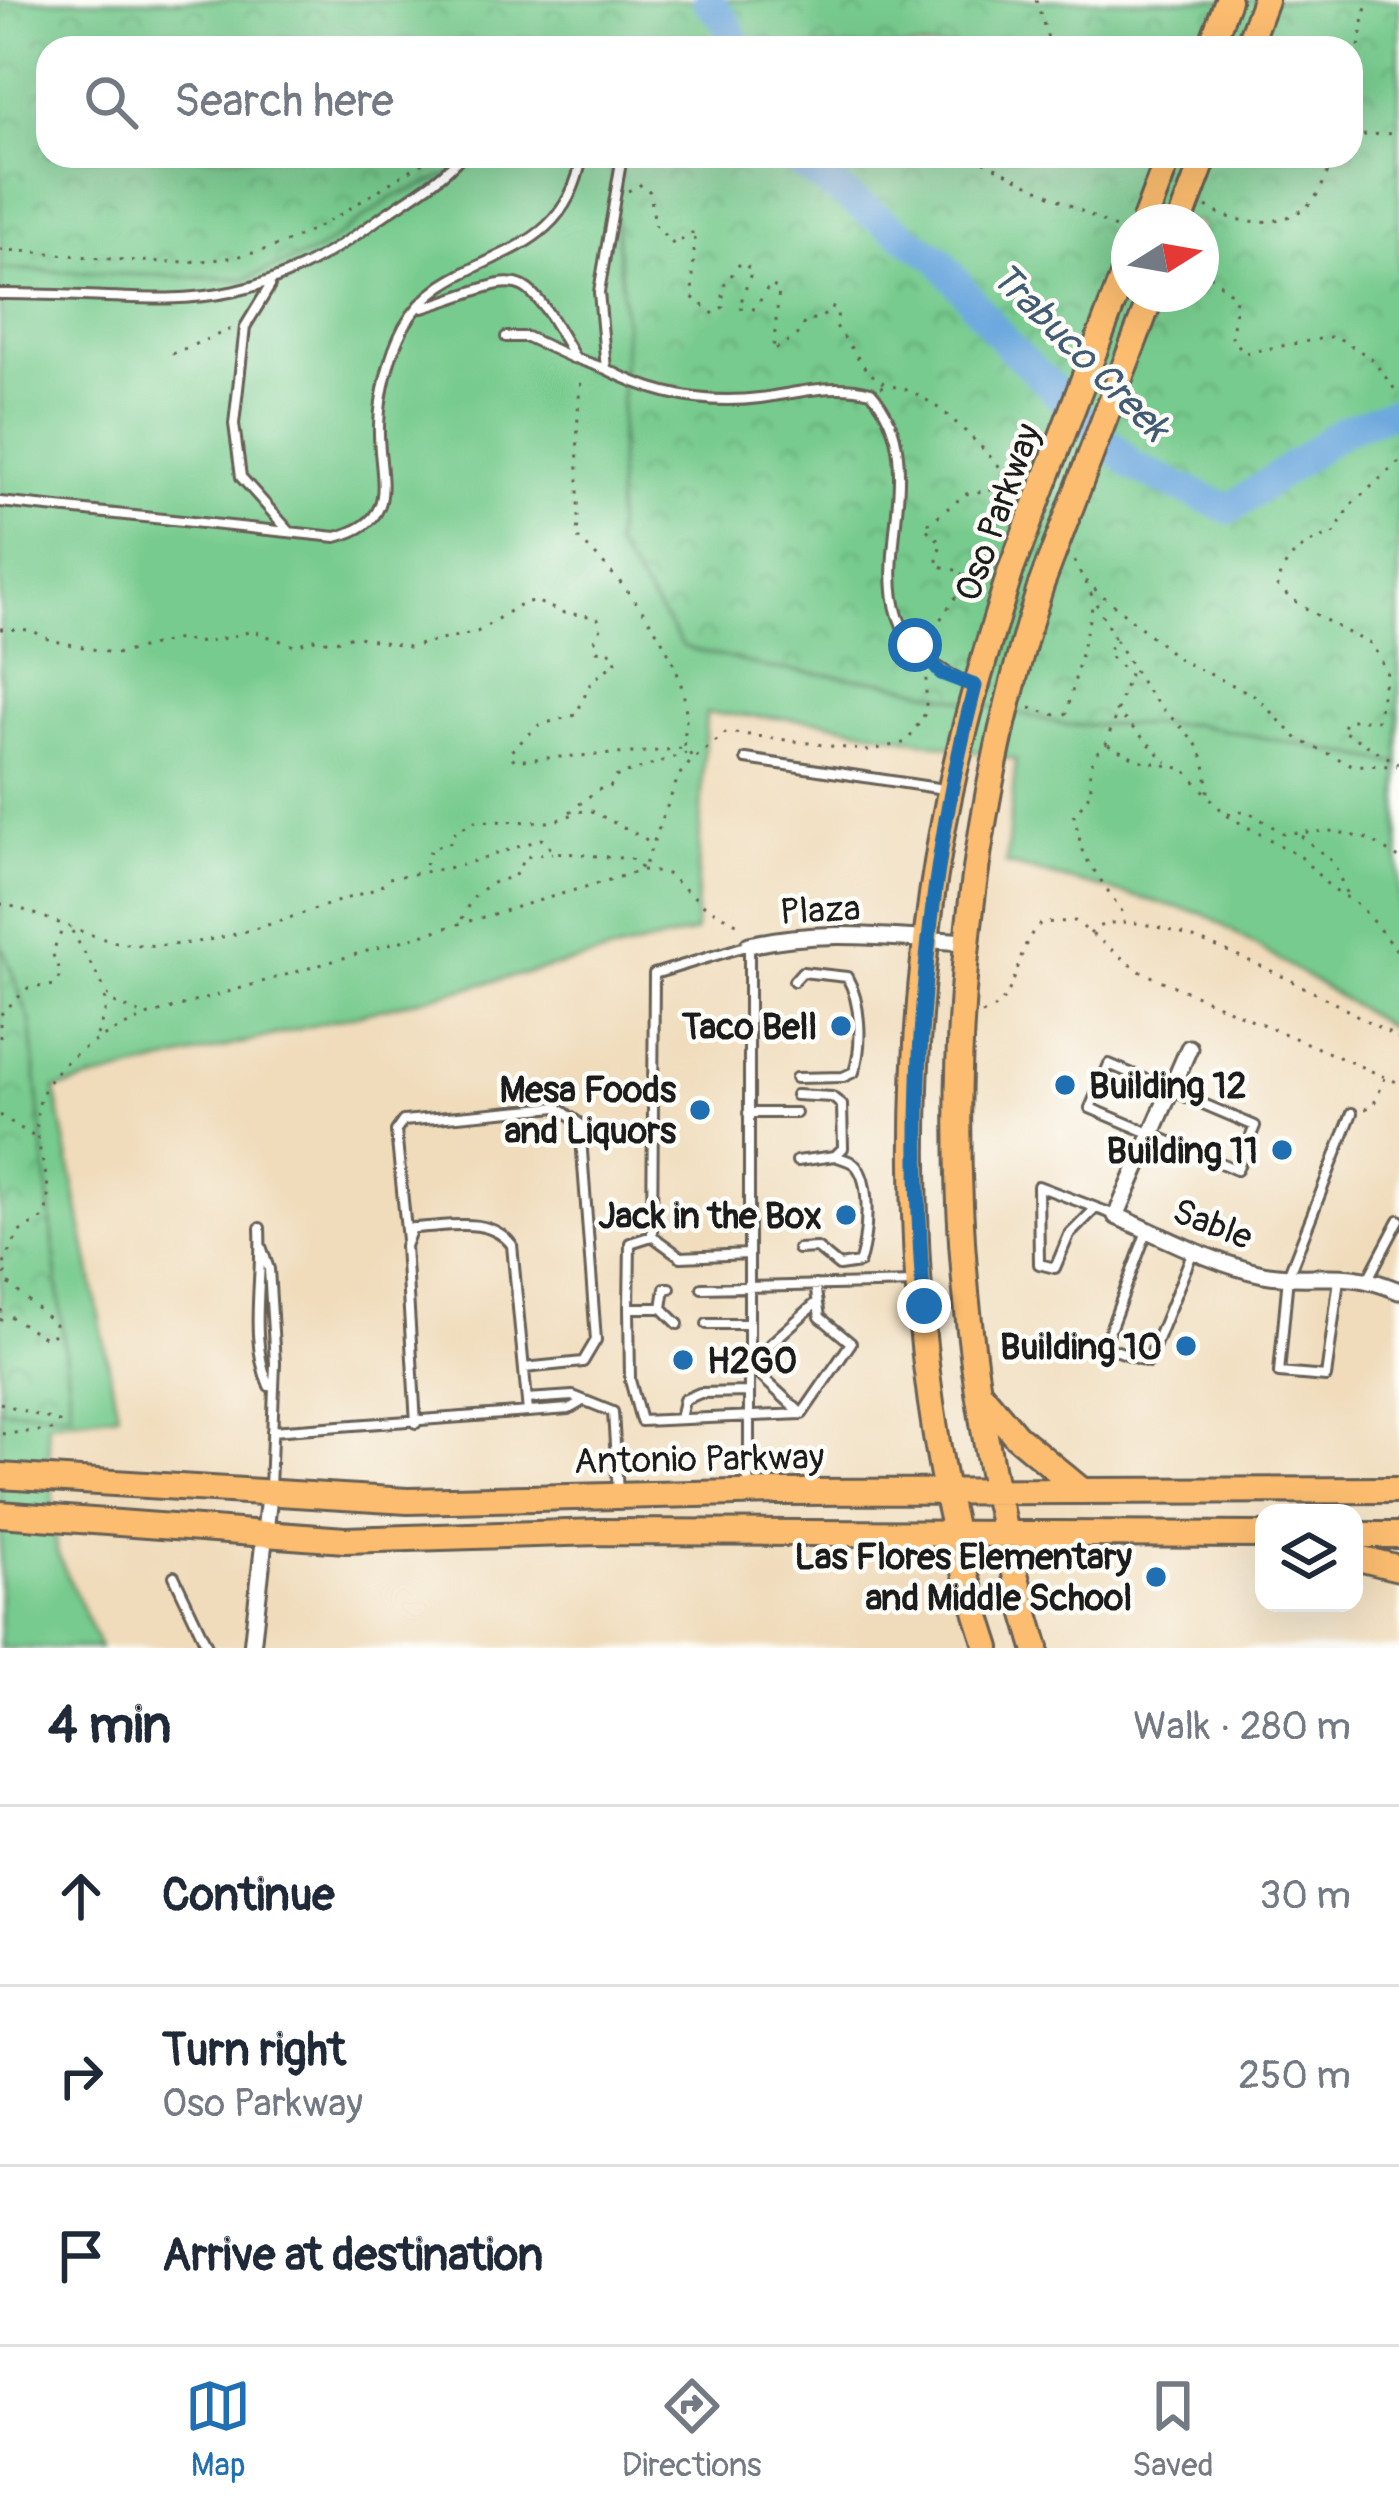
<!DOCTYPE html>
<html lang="en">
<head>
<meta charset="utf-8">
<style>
	body { margin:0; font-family:Pangolin,sans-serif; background:#f2f2f3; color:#1f2937 }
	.controls { position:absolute; right:36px; bottom:36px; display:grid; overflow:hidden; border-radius:24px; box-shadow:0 12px 48px #0002 }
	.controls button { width:108px; height:108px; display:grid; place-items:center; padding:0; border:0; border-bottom:3px solid #e0e1e3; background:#fff; color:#1f2937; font:60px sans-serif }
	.compass { position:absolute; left:1111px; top:204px; width:108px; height:108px; border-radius:50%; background:#fff; box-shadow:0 12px 48px #0002; rotate:79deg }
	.stop { position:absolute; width:36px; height:36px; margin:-27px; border:9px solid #1f6fb2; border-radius:50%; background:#fff }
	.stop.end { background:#1f6fb2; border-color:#fff; box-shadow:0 3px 12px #0008 }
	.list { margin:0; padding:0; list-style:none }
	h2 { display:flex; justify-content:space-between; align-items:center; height:156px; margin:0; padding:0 48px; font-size:51px }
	h2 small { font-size:39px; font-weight:400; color:#747a83 }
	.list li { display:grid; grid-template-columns:78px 1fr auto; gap:36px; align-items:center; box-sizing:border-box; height:180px; padding:0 48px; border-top:3px solid #e0e1e3 }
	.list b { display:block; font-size:45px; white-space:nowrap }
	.list p { margin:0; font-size:39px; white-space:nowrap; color:#747a83 }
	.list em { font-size:39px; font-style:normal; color:#747a83 }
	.icon { flex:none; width:66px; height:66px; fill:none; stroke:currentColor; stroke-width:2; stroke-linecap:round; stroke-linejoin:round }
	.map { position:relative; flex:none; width:1399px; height:1648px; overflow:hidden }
	.search { position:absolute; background:#fff; box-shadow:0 12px 48px #0002; left:36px; right:36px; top:36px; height:132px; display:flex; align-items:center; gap:30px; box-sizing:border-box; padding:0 42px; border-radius:36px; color:#747a83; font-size:45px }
	.sheet { height:696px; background:#fff }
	nav { display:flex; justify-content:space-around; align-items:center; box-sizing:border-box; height:168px; border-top:3px solid #e0e1e3; background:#fff; font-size:33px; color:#747a83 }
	nav a { display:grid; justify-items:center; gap:6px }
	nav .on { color:#1f6fb2 }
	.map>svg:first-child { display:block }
	.grass { fill:#77cb8e; stroke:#4a7455; stroke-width:3 }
	.park { fill:url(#park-crowns); stroke:#4a7455; stroke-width:3; fill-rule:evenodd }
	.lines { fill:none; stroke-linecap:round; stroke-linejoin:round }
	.river { stroke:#6da9de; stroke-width:30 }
	.service-casing { stroke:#665f54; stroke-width:14 }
	.minor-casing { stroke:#665f54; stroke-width:21 }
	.primary-casing { stroke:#665f54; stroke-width:30 }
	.path { stroke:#665f54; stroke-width:3; stroke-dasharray:3 9; stroke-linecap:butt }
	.service { stroke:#fff; stroke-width:8 }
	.minor { stroke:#fff; stroke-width:15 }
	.primary { stroke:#fcbd6f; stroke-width:24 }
	.primary-bridge-casing { stroke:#665f54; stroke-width:30; stroke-linecap:butt }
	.primary-bridge { stroke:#fcbd6f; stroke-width:24 }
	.route { stroke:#1f6fb2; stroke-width:15 }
	.poi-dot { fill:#1f6fb2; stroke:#fdfcf7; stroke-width:4.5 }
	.labels { text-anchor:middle; stroke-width:9; stroke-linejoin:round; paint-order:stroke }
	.street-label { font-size:36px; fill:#1c1c1c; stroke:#fdfcf7 }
	.poi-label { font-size:36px; font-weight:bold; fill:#1c1c1c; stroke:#fdfcf7; text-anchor:end }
	.water-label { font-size:39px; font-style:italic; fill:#405b73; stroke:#fdfcf7 }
</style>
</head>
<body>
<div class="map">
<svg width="1399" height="1648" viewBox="0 0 1399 1648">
	<defs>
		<pattern id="park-crowns" width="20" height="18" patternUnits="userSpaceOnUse" patternTransform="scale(3)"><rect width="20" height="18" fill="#77cb8e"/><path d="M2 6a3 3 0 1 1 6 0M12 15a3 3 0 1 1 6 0" fill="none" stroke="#66ae7a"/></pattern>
	</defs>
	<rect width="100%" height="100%" fill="#fdfcf7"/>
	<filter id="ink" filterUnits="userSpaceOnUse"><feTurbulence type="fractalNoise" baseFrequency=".00833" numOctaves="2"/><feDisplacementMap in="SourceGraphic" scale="24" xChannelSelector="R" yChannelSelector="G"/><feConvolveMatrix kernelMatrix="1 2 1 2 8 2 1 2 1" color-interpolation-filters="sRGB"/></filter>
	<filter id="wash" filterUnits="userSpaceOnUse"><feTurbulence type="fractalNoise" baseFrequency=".004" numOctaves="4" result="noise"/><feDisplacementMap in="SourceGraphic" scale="48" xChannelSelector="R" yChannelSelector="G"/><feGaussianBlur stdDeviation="2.7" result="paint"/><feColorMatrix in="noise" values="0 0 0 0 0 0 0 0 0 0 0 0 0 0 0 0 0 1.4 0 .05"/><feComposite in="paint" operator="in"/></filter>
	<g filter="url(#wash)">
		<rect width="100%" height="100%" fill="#f0dcbb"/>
		<path class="grass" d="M 496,156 L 611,166 L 625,325 L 615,546 L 764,667 L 887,682 L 1067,725 L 1193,724 L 1399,764 L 1399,1033 L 1204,914 L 1006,864 L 1016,760 L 822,721 L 706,713 L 695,932 L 55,1089 L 118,1414 L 47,1423 L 57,1552 L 100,1648 L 0,1648 L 0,1409 L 71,1412 L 30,1021 L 0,941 L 0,269 L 245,279 L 317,251 L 393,197 Z"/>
		<path class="park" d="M 0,0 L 1399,0 L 1399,764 L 1193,724 L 1067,725 L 887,682 L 764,667 L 684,647 L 615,547 L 625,325 L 611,166 L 545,156 L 1351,156 L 1351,48 L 48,48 L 48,156 L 496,156 L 393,197 L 317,251 L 245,279 L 0,269 ZM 1129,222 L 1201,222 L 1201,294 L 1129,294 Z
			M 0,941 L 30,1021 L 71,1413 L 0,1409 Z"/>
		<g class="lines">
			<path class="river" d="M 707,0 L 726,22 L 738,48
				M 788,156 L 938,259 L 1008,345 L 1134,467 L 1230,509 L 1342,431 L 1399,410"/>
		</g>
	</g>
	<g filter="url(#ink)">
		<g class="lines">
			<defs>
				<path id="service" d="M 622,156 L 599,292 L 606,369 C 654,394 706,405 760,398 C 798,393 833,382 871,392 C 952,483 815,625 974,685
					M 270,286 L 245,327 L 234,424 L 241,477 L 289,531
					M 0,294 C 169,293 232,328 380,218 C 407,199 440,181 461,156
					M 423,308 C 524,277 518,258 575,358 L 606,369
					M 506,337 L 527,337 L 573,358
					M 0,502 L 336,537 C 404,520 377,476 379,425 C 380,394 389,355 404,327 C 450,243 562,274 582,156
					M 746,759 L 944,789
					M 794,981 L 802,972 L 847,977 C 861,1002 863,1045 854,1072 L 843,1077 L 796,1078
					M 1109,1064 L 1255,1126 L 1237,1170 L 1090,1108 Z
					M 796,1095 L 832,1097 L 842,1105 L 843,1148 L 835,1156 L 797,1161
					M 748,1113 L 796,1113
					M 1096,1208 L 1069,1235 L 1055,1268 L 1039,1264 L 1038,1186 L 1115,1215
					M 260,1228 C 263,1280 248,1337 269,1386
					M 1147,1231 L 1104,1346 L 1148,1362 L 1194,1249
					M 652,1236 L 630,1243 L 629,1308 L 662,1308 L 665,1288 L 670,1288
					M 407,1240 L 396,1131 L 403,1121 L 557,1107 L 580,1124 L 596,1340 L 583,1362 L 524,1368
					M 261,1246 L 269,1269 L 275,1363 L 270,1488
					M 798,1249 L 817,1248 L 839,1266 L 859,1263 C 867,1243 873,1180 854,1164 C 849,1160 842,1159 835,1156
					M 1339,1279 L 1326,1377 L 1279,1373 L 1288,1276 L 1352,1113
					M 1368,1279 L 1399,1220
					M 702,1288 L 915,1283
					M 629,1308 L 630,1380 L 641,1421 L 802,1414 L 851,1343 L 820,1317 L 815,1285
					M 662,1308 L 678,1324
					M 707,1324 L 749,1324
					M 527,1399 L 573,1396 L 613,1412 L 618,1493
					M 802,1414 L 748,1364 L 815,1304
					M 680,1419 L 684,1400 L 700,1393 L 748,1392
					M 416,1423 L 405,1246 L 412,1228 C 448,1227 489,1215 512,1245 L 528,1412
					M 272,1431 L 569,1409 L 581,1402
					M 748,1491 L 749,1456 L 749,945 L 654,974 L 652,1236 L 681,1257 L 748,1254
					M 174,1576 L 208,1648"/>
				<path id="minor" d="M 749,945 C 822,928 892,938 966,942
					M 1189,1048 L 1116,1216 C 1163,1236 1213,1264 1263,1274 C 1317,1284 1340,1266 1399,1291
					M 252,1648 L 269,1496"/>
				<path id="primary" d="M 1210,48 L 1228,0
					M 1247,48 L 1265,0
					M 980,1393 L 1016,1436 L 1081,1490
					M 0,1476 L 408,1501 L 777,1492 L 1399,1490
					M 0,1514 L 345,1540 L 598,1532 L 1264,1535
					M 1354,1535 L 1399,1535
					M 1354,1557 L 1399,1568
					M 988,1648 C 905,1402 896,1099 940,844 C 956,750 983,660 1011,570
					M 1036,1648 C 931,1304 932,927 1041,585"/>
			</defs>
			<use href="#service" class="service-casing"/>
			<use href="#minor" class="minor-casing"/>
			<use href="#primary" class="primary-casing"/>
			<path class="path" d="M 1036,0 L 1051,48
				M 1351,94 L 1367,0
				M 1351,136 L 1399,133
				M 973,156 L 1127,234
				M 1130,156 L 1142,167
				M 628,191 L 642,184 L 650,192 L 655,225 L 674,245 L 695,231 L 692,297 L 714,314 L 723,307 L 723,287 L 741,262 L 752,270 L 739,308 L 755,309 L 770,284 L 779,290 L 773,351 L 796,336 L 806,320 L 821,318 L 833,307 L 838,311 L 836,326 L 867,371 L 885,384
				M 1206,207 C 1236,226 1289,229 1313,200 C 1323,189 1328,169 1335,156
				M 0,250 C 93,253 194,279 284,243 C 338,222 385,182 436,156
				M 1201,267 L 1236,298 L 1232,338 L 1245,353 L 1335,336 L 1371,358 L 1399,395
				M 172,354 L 231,329
				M 881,387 C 925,378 989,456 1018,487
				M 1399,462 L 1352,504 L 1333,535 C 1305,540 1285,558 1276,585 C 1288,600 1350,636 1371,643 L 1387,671 L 1377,720 L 1347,720 L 1341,730 L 1399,764
				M 1074,561 L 1114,638 L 1108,654 L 1129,675 L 1106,744 C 1090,755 1087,773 1092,791 L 1074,816 L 1083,854 L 1127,919
				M 1085,581 L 1180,660 L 1254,695 L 1299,740 L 1352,765 L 1397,766
				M 0,629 L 31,630 L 50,640 L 116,654 L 179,639 L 204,643 L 253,631 L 295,646 L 312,639 L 332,642 L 353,636 L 409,647 L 477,632 L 522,603 L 535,601 L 564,613 L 597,617 L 602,626 L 594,642 L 597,650 L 614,653 L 616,662 L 591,682 L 576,715 L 539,725 L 509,753 L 515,761 C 574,754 625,756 681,748
				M 927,639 L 955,598 L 963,572 L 936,565 L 941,542 L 924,527 L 966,494 L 1015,486
				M 1115,640 C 1128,659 1139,681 1153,698 C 1186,737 1208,738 1208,796
				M 1030,708 L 1060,716 L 1067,713 L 1093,603
				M 1115,710 L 1167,762
				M 1108,745 L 1139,760 L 1184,769 L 1226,815 L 1301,857 L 1329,886 L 1360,906 L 1399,953
				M 696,757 L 727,732 L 868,751 L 907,742 L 926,712 L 926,675
				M 570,812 L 597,790 L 610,787 L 615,777 L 686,753
				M 1228,814 L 1247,811 L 1283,833 L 1333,831 L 1368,839 L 1399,858
				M 1301,836 L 1334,863 L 1348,898
				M 425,865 L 431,848 L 452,842 L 455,832 L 475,821 L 552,822 L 588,809 L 651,842
				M 0,904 C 15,903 92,939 121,943 C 207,956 296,913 379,888 L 389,878 L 459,866 L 542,839 L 554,852 L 631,859 L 643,870 L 679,775 L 693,759 L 683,742 C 702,669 626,584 577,537 C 581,483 573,428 582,375
				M 462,919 C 472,893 486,882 514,877 L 525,857 L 552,853
				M 72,931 L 112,1002 L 144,1015
				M 1090,934 C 1130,883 1351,1012 1399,1039
				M 982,1014 C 1024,999 1011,950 1041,923 L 1075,921 L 1139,971 L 1399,1083
				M 97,1035 L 107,1005 L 104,993
				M 0,1038 L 0,1015 L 28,988 L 56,985 L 61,972 L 52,953 L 63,928
				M 1365,1109 L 1373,1106 L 1385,1078
				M 0,1115 L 36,1138
				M 0,1310 L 45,1338 L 55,1334 L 55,1324 L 8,1283 L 3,1266 L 19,1232 L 44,1218 C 53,1191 45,1174 39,1146 C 23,1070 90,1042 146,1016 L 643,870 L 667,874 L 705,906 L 744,927
				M 0,1321 L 5,1312
				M 0,1403 L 59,1422 L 52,1430 L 0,1434"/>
			<use href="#service" class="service"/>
			<use href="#minor" class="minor"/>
			<use href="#primary" class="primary"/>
			<defs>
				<path id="primary-bridge" d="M 1144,222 L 1169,156
					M 1180,222 L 1205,156
					M 1011,570 L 1129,260
					M 1041,585 L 1152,294"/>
			</defs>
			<use href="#primary-bridge" class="primary-bridge-casing"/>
			<use href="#primary-bridge" class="primary-bridge"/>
		</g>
	</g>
	<g class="lines" filter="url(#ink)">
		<path class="route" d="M 915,645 L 941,673 L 975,686 C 922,891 908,1096 924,1306"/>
	</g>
	<g class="poi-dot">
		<circle cx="841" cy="1026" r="12"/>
		<circle cx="1065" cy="1085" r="12"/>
		<circle cx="700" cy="1110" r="12"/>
		<circle cx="1282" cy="1150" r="12"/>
		<circle cx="846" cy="1215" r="12"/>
		<circle cx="1186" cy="1346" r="12"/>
		<circle cx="683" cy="1360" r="12"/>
		<circle cx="1156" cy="1577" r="12"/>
	</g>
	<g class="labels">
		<g class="street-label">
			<text transform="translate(997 512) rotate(-70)" y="13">Oso Parkway</text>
			<text transform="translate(820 909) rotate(-3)" y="13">Plaza</text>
			<text transform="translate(1213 1223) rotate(21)" y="13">Sable</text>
			<text transform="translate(699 1458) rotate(-1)" y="13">Antonio Parkway</text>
		</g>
		<g class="poi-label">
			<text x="817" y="1039">Taco Bell</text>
			<text x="1089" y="1098" text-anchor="start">Building 12</text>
			<text x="676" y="1102">Mesa Foods<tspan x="676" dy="41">and Liquors</tspan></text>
			<text x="1258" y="1163">Building 11</text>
			<text x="822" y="1228">Jack in the Box</text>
			<text x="1162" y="1359">Building 10</text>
			<text x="707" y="1373" text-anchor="start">H2GO</text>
			<text x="1132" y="1569">Las Flores Elementary<tspan x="1132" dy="41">and Middle School</tspan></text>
		</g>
		<g class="water-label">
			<text transform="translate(1081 351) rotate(45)" y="14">Trabuco Creek</text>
		</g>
	</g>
</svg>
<div class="controls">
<button><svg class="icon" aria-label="layers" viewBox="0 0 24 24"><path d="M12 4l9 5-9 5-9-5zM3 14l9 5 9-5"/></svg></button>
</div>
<svg class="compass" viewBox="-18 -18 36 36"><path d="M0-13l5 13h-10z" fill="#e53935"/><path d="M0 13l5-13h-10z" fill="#747a83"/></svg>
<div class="stop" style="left:915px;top:645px"></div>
<div class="stop end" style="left:924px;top:1306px"></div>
<div class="search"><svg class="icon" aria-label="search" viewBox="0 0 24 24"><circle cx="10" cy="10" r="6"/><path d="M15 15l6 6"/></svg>Search here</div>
</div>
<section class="sheet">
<h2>4 min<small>Walk · 280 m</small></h2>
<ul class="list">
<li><svg class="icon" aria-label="ahead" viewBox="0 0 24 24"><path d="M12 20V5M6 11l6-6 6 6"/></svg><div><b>Continue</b></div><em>30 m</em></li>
<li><svg class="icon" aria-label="right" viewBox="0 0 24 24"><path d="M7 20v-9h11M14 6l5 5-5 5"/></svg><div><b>Turn right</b><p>Oso Parkway</p></div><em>250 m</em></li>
<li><svg class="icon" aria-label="arrive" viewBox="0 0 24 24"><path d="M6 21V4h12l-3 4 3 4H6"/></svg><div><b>Arrive at destination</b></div></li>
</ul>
</section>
<nav>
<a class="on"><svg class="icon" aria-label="map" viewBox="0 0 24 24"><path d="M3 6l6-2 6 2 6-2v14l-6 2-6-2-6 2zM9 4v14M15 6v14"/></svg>Map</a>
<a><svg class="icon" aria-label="directions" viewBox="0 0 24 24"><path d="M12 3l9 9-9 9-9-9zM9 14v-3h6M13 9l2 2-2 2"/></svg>Directions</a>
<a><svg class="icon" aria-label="saved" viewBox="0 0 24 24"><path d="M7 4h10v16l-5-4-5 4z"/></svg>Saved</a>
</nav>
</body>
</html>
